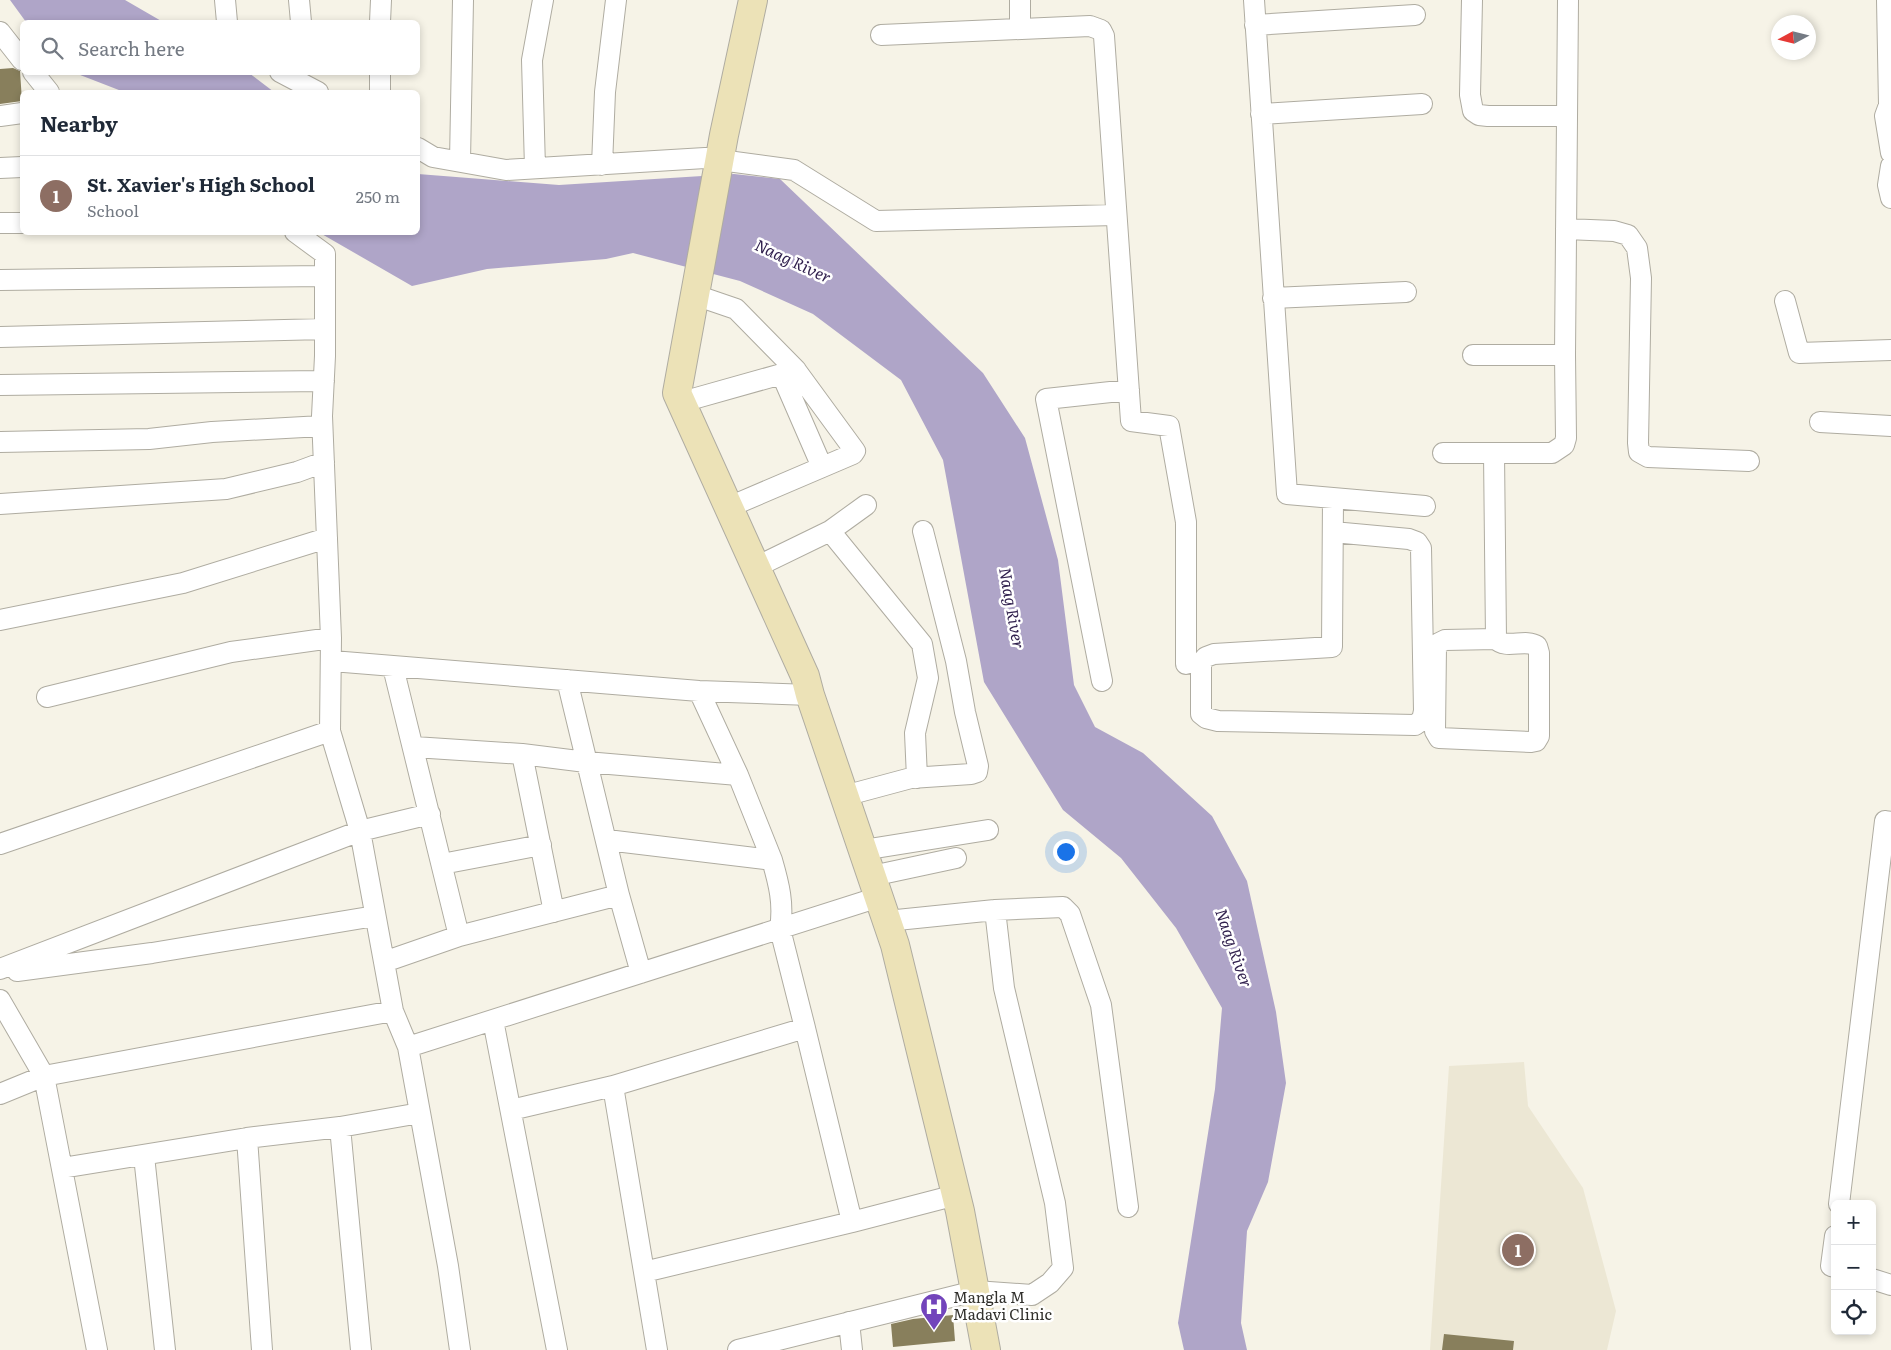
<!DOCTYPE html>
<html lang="en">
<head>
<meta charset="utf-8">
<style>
	body { margin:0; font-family:Literata,serif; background:#f6f6f7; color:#1f2937 }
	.controls { position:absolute; right:15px; bottom:15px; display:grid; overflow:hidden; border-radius:8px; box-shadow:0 2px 8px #0003 }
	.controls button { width:45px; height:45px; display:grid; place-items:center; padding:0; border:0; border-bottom:1px solid #e0e1e3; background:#fff; color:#1f2937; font:25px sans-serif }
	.compass { position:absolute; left:1771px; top:15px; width:45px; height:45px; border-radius:50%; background:#fff; box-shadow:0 2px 8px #0003; rotate:263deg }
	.you { position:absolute; left:1065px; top:851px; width:18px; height:18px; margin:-12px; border:4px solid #fff; border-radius:50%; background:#1a73e8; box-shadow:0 0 0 8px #1a73e833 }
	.badge { display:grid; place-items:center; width:32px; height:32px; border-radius:50%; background:#7244bb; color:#fff; font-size:16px; font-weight:700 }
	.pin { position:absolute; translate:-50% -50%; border:2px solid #fff; box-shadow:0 1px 5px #0006 }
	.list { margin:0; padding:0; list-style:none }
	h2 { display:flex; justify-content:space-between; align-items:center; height:65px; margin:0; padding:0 20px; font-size:21px }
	h2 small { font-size:16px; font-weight:400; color:#747a83 }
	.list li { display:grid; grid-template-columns:32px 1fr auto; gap:15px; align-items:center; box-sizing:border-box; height:80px; padding:0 20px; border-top:1px solid #e0e1e3 }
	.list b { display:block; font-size:19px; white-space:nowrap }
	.list p { margin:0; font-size:16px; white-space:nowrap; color:#747a83 }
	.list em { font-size:16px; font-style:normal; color:#747a83 }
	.icon { flex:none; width:28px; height:28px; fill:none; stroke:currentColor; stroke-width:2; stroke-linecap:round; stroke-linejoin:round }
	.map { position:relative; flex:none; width:1891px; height:1350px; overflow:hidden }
	.search { position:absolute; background:#fff; box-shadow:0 2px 8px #0003; left:20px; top:20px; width:400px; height:55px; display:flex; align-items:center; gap:12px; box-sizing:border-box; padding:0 18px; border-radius:8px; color:#747a83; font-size:19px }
	.panel { position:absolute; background:#fff; box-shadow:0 2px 8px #0003; left:20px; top:90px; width:400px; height:145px; border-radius:8px }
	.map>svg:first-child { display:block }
	.built { fill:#ece7d4 }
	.water { fill:#afa5c8 }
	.building { fill:#887f5c }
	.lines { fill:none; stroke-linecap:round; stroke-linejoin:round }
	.street-casing { stroke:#afaca1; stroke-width:22 }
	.secondary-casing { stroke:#afaca1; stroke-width:30 }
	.street { stroke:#fff; stroke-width:20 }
	.secondary { stroke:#ece2b7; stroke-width:28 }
	.labels { text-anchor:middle; stroke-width:5; stroke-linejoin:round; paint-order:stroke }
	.poi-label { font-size:15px; fill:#31302c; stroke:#fff; text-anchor:start }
	.water-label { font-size:16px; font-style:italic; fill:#31214e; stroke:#fff }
</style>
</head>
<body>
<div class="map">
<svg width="1891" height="1350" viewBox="0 0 1891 1350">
	<rect width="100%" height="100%" fill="#f6f3e7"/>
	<path class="built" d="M 1524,1062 L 1528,1106 L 1583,1188 L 1616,1311 L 1607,1350 L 1430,1350 L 1449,1066 Z"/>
	<path class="water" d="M 10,0 L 125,0 L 163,22 L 26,22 Z
		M 75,73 L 249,73 L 274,92 L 124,92 Z
		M 418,174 L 559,185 L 734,174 L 780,179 L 983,373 L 1025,438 L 1058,560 L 1074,685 L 1095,727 L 1143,753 L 1212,816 L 1247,881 L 1276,1012 L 1286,1083 L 1268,1182 L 1247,1231 L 1241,1323 L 1247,1350 L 1184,1350 L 1178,1323 L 1215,1089 L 1222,1008 L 1176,928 L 1121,858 L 1063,810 L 984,682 L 943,460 L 901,380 L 813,314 L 740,281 L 633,253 L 606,259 L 487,269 L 412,286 L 320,233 L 418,232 Z"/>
	<path class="building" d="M 13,68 L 20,71 L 22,101 L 0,104 L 0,69 Z
		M 953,1315 L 955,1341 L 893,1347 L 891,1324 L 913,1319 Z
		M 1444,1334 L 1514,1341 L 1513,1350 L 1442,1350 Z"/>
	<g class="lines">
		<defs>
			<path id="street" d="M 225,0 L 227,22
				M 299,0 L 301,22
				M 1020,0 L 1020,29
				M 1254,0 L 1287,494 L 1425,506
				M 1472,0 L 1470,95 L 1473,111 L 1479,115 L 1488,116 L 1567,116
				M 1887,0 L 1889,105 L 1885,116 L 1891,153
				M 380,22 L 381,0
				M 1255,25 L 1415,15
				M 0,32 L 22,60
				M 881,35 L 1090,26 L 1101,30 L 1104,36 L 1131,421 L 1169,426 L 1186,522 L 1186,664
				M 33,72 L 49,92
				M 280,72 L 318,92
				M 380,92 L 380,72
				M 1261,114 L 1422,104
				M 0,116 L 22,113
				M 418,148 L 433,157 L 506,170 L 705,158 L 794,170 L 876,221 L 1115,215
				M 460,161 L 463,0
				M 602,165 L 605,92 L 616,0
				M 1891,166 L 1888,185 L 1891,198
				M 0,168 L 22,167
				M 535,168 L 532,60 L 543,0
				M 0,223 L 22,223
				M 1566,229 L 1614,231 L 1628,235 L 1637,248 L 1641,278 L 1638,443 L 1639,452 L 1648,457 L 1749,461
				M 0,280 L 325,276
				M 695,295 L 736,309 L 795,369 L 855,451 L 853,454 L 729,507
				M 1273,298 L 1406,292
				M 1785,301 L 1799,353 L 1891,350
				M 0,337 L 325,329
				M 1473,355 L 1565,355
				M 782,375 L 822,467
				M 0,385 L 324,381
				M 682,402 L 796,370
				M 1820,422 L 1891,426
				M 0,442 L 149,439 L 212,432 L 322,426
				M 1443,453 L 1552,453 L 1564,445 L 1566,438 L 1565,355 L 1568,0
				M 1494,453 L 1496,639 C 1506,650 1525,638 1537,646 L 1539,653 L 1539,736 L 1536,741 L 1531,742 L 1439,738 L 1435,731 L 1436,647 L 1439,643 L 1445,640 L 1496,639
				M 0,504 L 226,489 L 297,472 L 324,462
				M 830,531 L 922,644 L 928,678 L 915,733 L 917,778
				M 1333,532 L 1409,539 L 1417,542 L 1421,548 L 1424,711 L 1422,720 L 1415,725 L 1218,721 L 1206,718 L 1201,714 L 1201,663 L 1206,657 L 1214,654 L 1332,647 L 1333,499
				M 756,567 L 830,531 L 866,505
				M 0,620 L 183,583 L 327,538
				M 332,661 L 699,691 L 810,695
				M 1102,681 L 1046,399 L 1129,390
				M 699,691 L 738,775 L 772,860
				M 47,697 L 231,652 L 331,638
				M 330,731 L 360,831 L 393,1011
				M 414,747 L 522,754 L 586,762 L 738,775
				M 522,754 L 554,912
				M 844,796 L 911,778 L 971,774 L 977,772 L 978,766 L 965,712 L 956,661 L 923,531
				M 607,840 L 772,860 C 779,884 784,904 780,929 L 805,1028
				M 0,844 L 330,731 L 331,638 L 322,416 L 325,356 L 325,254 L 295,232
				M 863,850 L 988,830
				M 442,864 L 541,845
				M 872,876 L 956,858
				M 619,895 L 641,973
				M 887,921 L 995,910 L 1063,907 L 1070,914 L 1101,1005 L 1128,1207
				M 459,936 L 619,895 L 567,680
				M 384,962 L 459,936 L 393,667
				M 0,969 L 360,831 L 430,814
				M 17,971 L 152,953 L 375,916
				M 0,1000 L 44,1076 L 0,1094
				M 493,1020 L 557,1350
				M 408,1047 L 448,1266 L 460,1350
				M 613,1086 L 805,1028 L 852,1222 L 644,1272
				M 511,1110 L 613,1086 L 657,1350
				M 340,1127 L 361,1350
				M 247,1138 L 340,1127 L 420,1113
				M 144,1156 L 165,1350
				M 62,1168 L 247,1138 L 262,1350
				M 1839,1204 L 1885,821 L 1891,822
				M 852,1222 L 956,1195
				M 1835,1236 L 1831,1266 L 1835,1267
				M 1872,1279 L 1891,1285
				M 849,1322 L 852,1350
				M 97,1350 L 44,1076 L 393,1011 L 408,1047 L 879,897
				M 738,1350 L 975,1291 L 1032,1295 L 1050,1283 L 1063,1268 L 1055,1203 L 1004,988 L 995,910"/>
			<path id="secondary" d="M 753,0 L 724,135 L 677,393 L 805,676 L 810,695 L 895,945 L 960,1211 L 986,1350"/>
		</defs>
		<use href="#street" class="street-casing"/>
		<use href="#secondary" class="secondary-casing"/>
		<use href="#street" class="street"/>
		<use href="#secondary" class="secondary"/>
	</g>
	<defs>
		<symbol id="hospital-pin" viewBox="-11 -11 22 30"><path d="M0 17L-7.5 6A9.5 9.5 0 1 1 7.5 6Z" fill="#7244bb" stroke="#fff"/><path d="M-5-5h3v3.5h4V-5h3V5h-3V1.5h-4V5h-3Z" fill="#fff"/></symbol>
	</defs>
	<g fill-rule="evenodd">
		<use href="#hospital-pin" x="918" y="1291" width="32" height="43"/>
	</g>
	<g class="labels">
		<g class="poi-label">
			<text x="953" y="1303">Mangla M<tspan x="953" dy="17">Madavi Clinic</tspan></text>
		</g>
		<g class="water-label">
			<text transform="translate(793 261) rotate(25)" y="6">Naag River</text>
			<text transform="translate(1012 608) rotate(80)" y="6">Naag River</text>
			<text transform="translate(1234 948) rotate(71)" y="6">Naag River</text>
		</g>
	</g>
</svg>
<div class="controls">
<button>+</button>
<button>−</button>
<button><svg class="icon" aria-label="locate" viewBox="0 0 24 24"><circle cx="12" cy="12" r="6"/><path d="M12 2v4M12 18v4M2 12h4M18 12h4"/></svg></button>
</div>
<svg class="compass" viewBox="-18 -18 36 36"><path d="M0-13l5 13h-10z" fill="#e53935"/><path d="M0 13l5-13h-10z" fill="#747a83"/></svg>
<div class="you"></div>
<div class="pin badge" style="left:1518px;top:1250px;background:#8d6e63">1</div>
<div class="search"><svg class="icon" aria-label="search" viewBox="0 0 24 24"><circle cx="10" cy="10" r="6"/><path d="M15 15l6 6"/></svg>Search here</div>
<section class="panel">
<h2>Nearby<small></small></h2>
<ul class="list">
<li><span class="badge" style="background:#8d6e63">1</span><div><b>St. Xavier's High School</b><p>School</p></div><em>250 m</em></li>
</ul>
</section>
</div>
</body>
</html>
